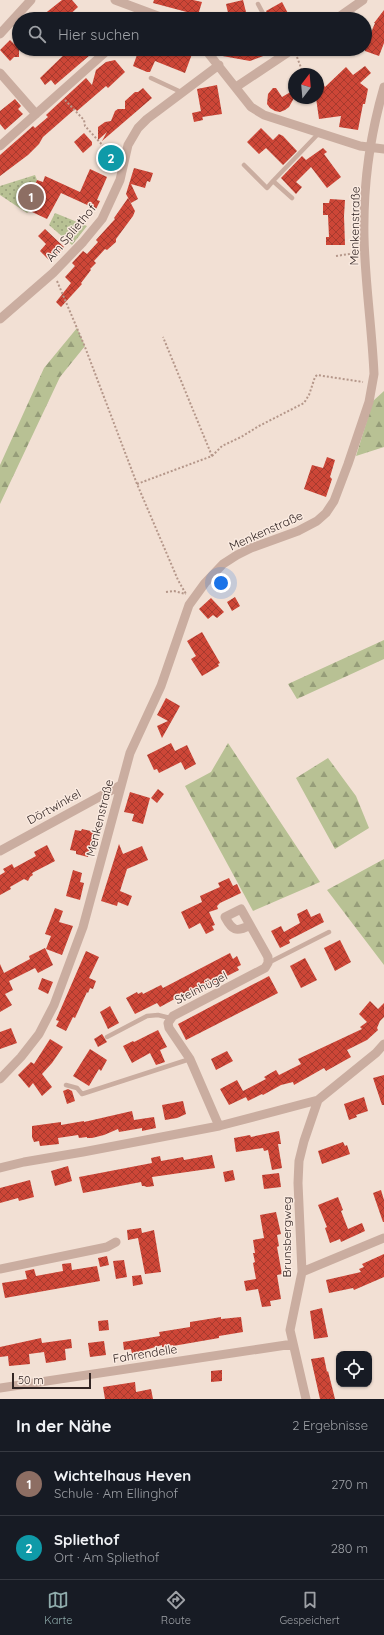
<!DOCTYPE html>
<html lang="de">
<head>
<meta charset="utf-8">
<style>
	body { margin:0; font-family:Quicksand,sans-serif; background:#242831; color:#f1f3f6 }
	.controls { position:absolute; right:12px; bottom:12px; display:grid; overflow:hidden; border-radius:8px; box-shadow:0 1px 3px #0004 }
	.controls button { width:36px; height:36px; display:grid; place-items:center; padding:0; border:0; border-bottom:1px solid #363941; background:#171b24; color:#f1f3f6; font:20px sans-serif }
	.compass { position:absolute; left:288px; top:68px; width:36px; height:36px; border-radius:50%; background:#171b24; box-shadow:0 1px 3px #0004; rotate:16deg }
	.scale { position:absolute; left:12px; bottom:10px; width:79px; box-sizing:border-box; padding-left:4px; border:2px solid #332624; border-top:0; font-size:11px; line-height:14px; white-space:nowrap; color:#332624; -webkit-text-stroke:3px #faeae0; paint-order:stroke }
	.you { position:absolute; left:221px; top:583px; width:14px; height:14px; margin:-10px; border:3px solid #fff; border-radius:50%; background:#1a73e8; box-shadow:0 0 0 6px #1a73e833 }
	.badge { display:grid; place-items:center; width:26px; height:26px; border-radius:50%; background:#8facac; color:#fff; font-size:13px; font-weight:700 }
	.pin { position:absolute; translate:-50% -50%; border:2px solid #fff; box-shadow:0 1px 4px #0006 }
	.list { margin:0; padding:0; list-style:none }
	h2 { display:flex; justify-content:space-between; align-items:center; height:52px; margin:0; padding:0 16px; font-size:17px }
	h2 small { font-size:13px; font-weight:400; color:#9ea1a6 }
	.list li { display:grid; grid-template-columns:26px 1fr auto; gap:12px; align-items:center; box-sizing:border-box; height:64px; padding:0 16px; border-top:1px solid #363941 }
	.list b { display:block; font-size:15px; white-space:nowrap }
	.list p { margin:0; font-size:13px; white-space:nowrap; color:#9ea1a6 }
	.list em { font-size:13px; font-style:normal; color:#9ea1a6 }
	.icon { flex:none; width:22px; height:22px; fill:none; stroke:currentColor; stroke-width:2; stroke-linecap:round; stroke-linejoin:round }
	.map { position:relative; flex:none; width:384px; height:1399px; overflow:hidden }
	.search { position:absolute; background:#171b24; box-shadow:0 1px 3px #0004; left:12px; right:12px; top:12px; height:44px; display:flex; align-items:center; gap:10px; box-sizing:border-box; padding:0 14px; border-radius:22px; color:#9ea1a6; font-size:15px }
	.sheet { height:180px; background:#171b24 }
	nav { display:flex; justify-content:space-around; align-items:center; box-sizing:border-box; height:56px; border-top:1px solid #363941; background:#171b24; font-size:11px; color:#9ea1a6 }
	nav a { display:grid; justify-items:center; gap:2px }
	nav .on { color:#8facac }
	.map>svg:first-child { display:block }
	.forest { fill:url(#forest-firs) }
	.park { fill:url(#park-dots) }
	.building { fill:url(#building-cross-hatch) }
	.lines { fill:none; stroke-linecap:round; stroke-linejoin:round }
	.path { stroke:#b5978a; stroke-width:2; stroke-dasharray:2 2; stroke-linecap:butt }
	.service { stroke:#caada0; stroke-width:4.5 }
	.minor { stroke:#caada0; stroke-width:9 }
	.labels { text-anchor:middle; stroke-width:3; stroke-linejoin:round; paint-order:stroke }
	.street-label { font-size:12px; fill:#332624; stroke:#faeae0 }
</style>
</head>
<body>
<div class="map">
<svg width="384" height="1399" viewBox="0 0 384 1399">
	<defs>
		<pattern id="forest-firs" width="22" height="20" patternUnits="userSpaceOnUse"><rect width="22" height="20" fill="#b8c194"/><path d="M5 1l3.5 6h-7zM16 11l3.5 6h-7z" fill="#969d79"/></pattern>
		<pattern id="park-dots" width="8" height="8" patternUnits="userSpaceOnUse"><rect width="8" height="8" fill="#b8c194"/><path d="M2 2h.1M6 6h.1" fill="none" stroke="#969d79" stroke-width="1.8" stroke-linecap="round"/></pattern>
		<pattern id="building-cross-hatch" width="8" height="8" patternUnits="userSpaceOnUse"><rect width="8" height="8" fill="#cd4637"/><path d="M0 0l8 8M0 8l8-8" fill="none" stroke="#a73a2e"/></pattern>
	</defs>
	<rect width="100%" height="100%" fill="#f2e0d4"/>
	<path class="forest" d="M 77,328 L 85,346 L 60,377 L 0,504 L 0,465 L 44,368 Z
		M 384,391 L 384,447 L 356,456 L 373,401 Z
		M 384,640 L 384,659 L 297,699 L 288,684 Z
		M 228,743 L 320,882 L 253,911 L 185,786 L 211,772 Z
		M 328,758 L 356,796 L 369,828 L 335,849 L 296,778 Z
		M 384,859 L 384,965 L 327,890 Z"/>
	<path class="park" d="M 35,175 L 37,180 L 33,189 L 39,191 L 30,211 L 27,213 L 0,195 L 0,186 Z
		M 55,213 L 87,226 L 72,245 L 49,225 Z"/>
	<path class="building" d="M 62,0 L 72,0 L 78,7 L 65,19 L 38,19 Z
		M 154,0 L 193,0 L 202,2 L 198,15 L 153,3 Z
		M 243,0 L 246,12 L 229,17 L 226,4 Z
		M 282,2 L 291,19 L 270,19 L 266,11 Z
		M 384,10 L 384,43 L 379,56 L 365,51 L 365,47 L 375,23 L 374,23 Z
		M 10,40 L 14,44 L 19,40 L 19,57 L 14,57 L 10,61 L 0,50 Z
		M 70,49 L 97,49 L 55,85 L 51,80 L 45,85 L 40,78 Z
		M 146,49 L 187,49 L 186,52 L 192,54 L 185,73 L 155,61 L 150,72 L 147,72 L 133,66 L 138,52 L 144,55 Z
		M 213,49 L 279,49 L 279,50 L 250,61 L 217,55 Z
		M 115,60 L 125,72 L 108,88 L 106,86 L 77,111 L 75,109 L 43,137 L 39,144 L 28,155 L 0,176 L 0,155 L 33,126 L 35,128 L 48,117 L 46,115 L 86,78 L 92,85 L 96,70 L 106,62 Z
		M 365,66 L 371,73 L 360,83 L 368,89 L 365,104 L 363,104 L 358,130 L 339,127 L 341,116 L 319,119 L 316,98 L 318,98 L 318,74 L 325,87 L 346,67 L 353,75 Z
		M 217,85 L 222,114 L 202,117 L 197,89 Z
		M 143,88 L 152,98 L 102,141 L 107,132 L 98,140 L 98,127 L 105,122 L 111,121 L 115,111 L 118,109 L 125,109 L 125,101 L 135,92 L 138,92 Z
		M 273,88 L 276,88 L 282,97 L 294,90 L 294,98 L 289,107 L 285,110 L 280,112 L 275,111 L 270,108 L 267,104 L 268,94 Z
		M 15,99 L 21,106 L 18,109 L 23,114 L 5,130 L 0,124 L 0,111 Z
		M 201,111 L 203,120 L 194,122 L 192,113 Z
		M 261,128 L 273,140 L 279,134 L 283,136 L 297,151 L 283,165 L 266,148 L 259,154 L 247,142 Z
		M 84,133 L 92,142 L 92,145 L 83,153 L 74,142 Z
		M 323,148 L 327,152 L 324,154 L 341,177 L 327,188 L 311,167 L 296,182 L 302,187 L 296,194 L 281,178 L 302,156 L 306,160 Z
		M 116,152 L 118,160 L 106,164 L 104,156 Z
		M 134,168 L 153,173 L 150,182 L 147,181 L 145,188 L 131,184 L 138,199 L 131,203 L 126,194 Z
		M 90,169 L 107,177 L 97,200 L 100,201 L 96,209 L 61,193 L 47,219 L 30,211 L 39,191 L 33,189 L 37,180 L 43,182 L 45,176 L 80,192 Z
		M 128,198 L 135,211 L 133,216 L 116,239 L 116,242 L 107,250 L 105,249 L 94,261 L 96,263 L 90,269 L 91,270 L 81,283 L 82,284 L 61,307 L 56,302 L 71,283 L 65,277 L 75,266 L 72,263 L 83,251 L 87,254 L 98,242 L 96,240 L 115,219 L 114,218 Z
		M 330,199 L 345,200 L 344,216 L 345,245 L 326,245 L 326,237 L 329,237 L 328,215 L 323,215 L 323,203 L 329,203 Z
		M 45,229 L 64,247 L 50,261 L 40,251 L 46,244 L 38,236 Z
		M 327,457 L 335,460 L 330,477 L 332,479 L 326,497 L 304,489 L 312,465 L 323,468 Z
		M 235,597 L 240,606 L 232,611 L 227,602 Z
		M 211,598 L 224,612 L 217,618 L 213,615 L 208,619 L 199,609 Z
		M 202,632 L 220,663 L 218,664 L 219,666 L 202,676 L 191,659 L 196,656 L 187,641 Z
		M 166,698 L 180,706 L 162,738 L 157,726 L 168,721 L 157,715 Z
		M 171,743 L 175,751 L 187,745 L 196,764 L 185,770 L 181,762 L 159,773 L 157,769 L 154,770 L 147,755 Z
		M 158,789 L 164,794 L 157,803 L 151,798 Z
		M 130,792 L 150,798 L 143,824 L 132,821 L 134,814 L 124,812 Z
		M 82,829 L 95,832 L 88,857 L 76,854 L 76,851 L 70,850 L 75,830 L 81,831 Z
		M 119,844 L 123,854 L 142,846 L 148,860 L 127,869 L 120,891 L 132,896 L 128,906 L 118,902 L 117,906 L 101,901 Z
		M 47,845 L 55,861 L 32,873 L 33,875 L 30,877 L 28,881 L 24,879 L 10,887 L 11,889 L 0,895 L 0,875 L 5,872 L 3,869 L 12,864 L 14,868 L 36,856 L 34,852 Z
		M 73,870 L 82,873 L 80,882 L 84,883 L 80,900 L 66,896 Z
		M 229,878 L 233,886 L 237,884 L 241,893 L 220,903 L 217,906 L 218,909 L 209,912 L 215,925 L 212,926 L 214,930 L 206,934 L 200,923 L 189,929 L 181,912 L 202,902 L 200,896 L 220,887 L 218,883 Z
		M 55,908 L 63,911 L 59,922 L 73,926 L 62,955 L 46,949 L 51,936 L 45,934 Z
		M 307,909 L 311,917 L 320,913 L 324,922 L 289,940 L 290,943 L 280,948 L 271,931 L 281,926 L 284,932 L 300,923 L 297,914 Z
		M 340,940 L 351,962 L 335,971 L 324,948 Z
		M 45,948 L 53,965 L 38,973 L 35,968 L 9,981 L 13,990 L 5,994 L 12,1005 L 0,1012 L 0,964 L 4,973 L 30,959 L 29,956 Z
		M 86,951 L 99,957 L 89,978 L 96,981 L 93,989 L 90,988 L 88,993 L 87,992 L 75,1018 L 73,1017 L 66,1031 L 56,1026 L 59,1021 L 56,1020 Z
		M 230,953 L 233,959 L 237,956 L 241,965 L 237,967 L 239,970 L 184,998 L 182,995 L 160,1007 L 157,1003 L 135,1014 L 126,998 L 137,992 L 138,994 L 142,992 L 143,994 L 161,985 L 163,988 Z
		M 305,958 L 317,980 L 301,988 L 290,966 Z
		M 269,976 L 278,993 L 186,1040 L 178,1024 Z
		M 42,978 L 53,982 L 48,994 L 38,989 Z
		M 370,1001 L 378,1009 L 384,1003 L 384,1017 L 380,1021 L 377,1028 L 378,1030 L 367,1040 L 347,1050 L 351,1057 L 326,1071 L 324,1068 L 294,1085 L 293,1082 L 281,1085 L 263,1095 L 262,1094 L 248,1101 L 245,1095 L 246,1097 L 229,1105 L 220,1089 L 237,1080 L 243,1091 L 266,1079 L 264,1077 L 276,1070 L 279,1075 L 301,1064 L 298,1059 L 362,1029 L 360,1027 L 367,1022 L 359,1014 Z
		M 110,1006 L 119,1023 L 108,1029 L 100,1012 Z
		M 11,1028 L 17,1043 L 0,1049 L 0,1032 Z
		M 158,1030 L 167,1047 L 160,1050 L 165,1062 L 156,1065 L 150,1053 L 132,1063 L 123,1046 L 133,1041 L 134,1042 Z
		M 102,1034 L 107,1042 L 98,1047 L 94,1039 Z
		M 50,1039 L 63,1047 L 52,1063 L 42,1074 L 52,1087 L 42,1096 L 33,1083 L 29,1088 L 18,1075 L 31,1062 L 34,1064 Z
		M 90,1049 L 107,1060 L 101,1071 L 99,1069 L 89,1086 L 73,1076 Z
		M 227,1051 L 233,1061 L 216,1070 L 211,1059 Z
		M 384,1075 L 384,1105 L 382,1105 L 373,1078 Z
		M 68,1089 L 72,1091 L 75,1101 L 67,1104 L 63,1091 Z
		M 364,1097 L 368,1111 L 356,1115 L 357,1117 L 349,1120 L 344,1104 Z
		M 183,1101 L 186,1114 L 177,1118 L 165,1120 L 162,1105 Z
		M 132,1111 L 134,1120 L 154,1117 L 156,1128 L 142,1131 L 142,1128 L 119,1132 L 118,1129 L 104,1135 L 92,1138 L 87,1138 L 87,1137 L 79,1138 L 78,1135 L 58,1138 L 59,1144 L 40,1146 L 39,1141 L 34,1142 L 32,1137 L 32,1126 L 61,1122 L 61,1125 L 84,1121 L 84,1122 Z
		M 279,1131 L 281,1144 L 278,1144 L 282,1168 L 272,1170 L 268,1150 L 264,1151 L 263,1148 L 236,1152 L 234,1138 L 250,1135 L 251,1137 Z
		M 343,1142 L 345,1146 L 347,1145 L 350,1154 L 322,1164 L 318,1151 Z
		M 212,1155 L 215,1168 L 152,1177 L 154,1186 L 147,1187 L 144,1186 L 142,1186 L 141,1182 L 83,1193 L 79,1177 L 152,1163 L 151,1158 L 160,1156 L 161,1161 L 183,1157 L 184,1160 Z
		M 68,1166 L 72,1181 L 55,1186 L 51,1171 Z
		M 233,1170 L 235,1180 L 225,1182 L 223,1172 Z
		M 279,1173 L 281,1187 L 264,1189 L 262,1175 Z
		M 30,1180 L 34,1197 L 19,1201 L 18,1198 L 0,1203 L 0,1188 Z
		M 381,1190 L 384,1200 L 384,1222 L 383,1222 L 373,1193 Z
		M 338,1197 L 343,1210 L 341,1211 L 348,1229 L 362,1223 L 365,1231 L 341,1242 L 340,1239 L 330,1243 L 325,1228 L 327,1227 L 318,1205 Z
		M 276,1212 L 281,1234 L 277,1235 L 279,1246 L 277,1247 L 282,1274 L 277,1275 L 281,1299 L 270,1301 L 271,1306 L 262,1307 L 258,1289 L 246,1291 L 244,1281 L 256,1279 L 253,1263 L 255,1262 L 253,1253 L 255,1253 L 253,1240 L 264,1238 L 260,1215 Z
		M 141,1228 L 142,1233 L 154,1230 L 161,1272 L 145,1274 L 138,1238 L 128,1240 L 127,1230 Z
		M 384,1254 L 384,1277 L 354,1290 L 353,1288 L 329,1293 L 326,1280 L 361,1272 L 359,1269 L 364,1267 L 362,1264 Z
		M 107,1256 L 109,1265 L 100,1267 L 98,1258 Z
		M 124,1260 L 127,1277 L 116,1279 L 113,1261 Z
		M 71,1263 L 72,1270 L 97,1266 L 100,1281 L 5,1298 L 2,1283 L 27,1279 L 25,1271 L 34,1269 L 36,1276 L 63,1271 L 62,1264 Z
		M 141,1275 L 143,1284 L 133,1286 L 132,1276 Z
		M 322,1308 L 328,1337 L 314,1339 L 310,1311 Z
		M 221,1317 L 221,1319 L 241,1317 L 243,1332 L 219,1336 L 219,1338 L 173,1346 L 173,1345 L 162,1347 L 162,1345 L 132,1354 L 131,1349 L 124,1350 L 123,1342 L 160,1336 L 159,1332 L 190,1327 L 190,1322 Z
		M 108,1320 L 109,1330 L 99,1331 L 98,1321 Z
		M 41,1338 L 42,1343 L 71,1339 L 72,1348 L 65,1349 L 66,1360 L 46,1363 L 44,1352 L 29,1354 L 30,1364 L 9,1366 L 8,1356 L 0,1357 L 0,1347 Z
		M 104,1341 L 106,1355 L 90,1357 L 88,1343 Z
		M 324,1357 L 327,1372 L 328,1371 L 335,1399 L 320,1399 L 311,1359 Z
		M 222,1370 L 222,1381 L 211,1382 L 211,1371 Z
		M 135,1382 L 136,1392 L 151,1389 L 153,1399 L 105,1399 L 103,1387 Z"/>
	<g class="lines">
		<path class="path" d="M 297,57 L 303,73
			M 65,100 L 84,120 L 85,126 L 106,149 L 119,146
			M 336,256 L 356,253
			M 57,281 L 85,347 L 137,484 L 178,580 L 186,594
			M 212,456 L 222,446 L 241,437 L 259,426 L 304,403 L 309,395 L 315,377 L 317,375 L 363,382
			M 137,484 L 212,456 L 163,337
			M 166,592 L 174,591 L 186,594"/>
		<path class="service" d="M 258,4 L 266,19
			M 151,78 L 181,92
			M 244,165 L 267,188 L 273,181
			M 292,198 L 273,181 L 319,133
			M 268,963 L 329,932
			M 107,1037 L 147,1016 L 158,1015 L 170,1018
			M 66,1085 L 77,1088 L 82,1094 L 190,1059"/>
		<path class="minor" d="M 115,0 L 166,19
			M 336,19 L 363,0
			M 0,34 L 31,0
			M 205,49 L 251,107 L 264,115 L 360,146 L 384,149
			M 0,73 L 36,114
			M 236,87 L 293,49
			M 0,146 L 109,49
			M 0,319 L 53,273 L 83,242 L 102,219 L 120,180 L 128,145 L 138,128 L 147,119 L 219,65
			M 0,851 L 121,785
			M 0,1079 L 21,1057 L 39,1034 L 54,1005 L 83,927 L 130,753 L 161,686 L 189,605 L 205,583 L 223,564 L 237,555 L 251,548 L 298,531 L 317,521 L 326,513 L 334,501 L 348,464 L 369,402 L 374,374 C 372,328 365,283 364,237 C 363,187 370,135 384,87
			M 219,1126 L 190,1059 L 169,1028 L 168,1023 L 173,1016 L 265,968 L 268,963 L 268,957 L 241,909 L 225,917 C 232,930 236,933 250,925
			M 0,1168 L 24,1162 L 83,1152 L 219,1126 L 318,1100 L 376,1053 L 384,1044
			M 0,1269 L 107,1247 L 116,1242
			M 302,1272 L 384,1238
			M 0,1388 L 293,1344
			M 306,1399 L 290,1330 L 302,1272 L 298,1183 L 299,1161 L 304,1141 L 318,1100"/>
	</g>
	<g class="labels">
		<g class="street-label">
			<text transform="translate(355 226) rotate(-89)" y="4">Menkenstraße</text>
			<text transform="translate(71 233) rotate(-50)" y="4">Am Spliethof</text>
			<text transform="translate(266 531) rotate(-24)" y="4">Menkenstraße</text>
			<text transform="translate(54 807) rotate(-29)" y="4">Dörtwinkel</text>
			<text transform="translate(100 818) rotate(-76)" y="4">Menkenstraße</text>
			<text transform="translate(201 988) rotate(-27)" y="4">Steinhügel</text>
			<text transform="translate(287 1237) rotate(-90)" y="4">Brunsbergweg</text>
			<text transform="translate(145 1354) rotate(-9)" y="4">Fahrendelle</text>
		</g>
	</g>
</svg>
<div class="controls">
<button><svg class="icon" aria-label="locate" viewBox="0 0 24 24"><circle cx="12" cy="12" r="6"/><path d="M12 2v4M12 18v4M2 12h4M18 12h4"/></svg></button>
</div>
<svg class="compass" viewBox="-18 -18 36 36"><path d="M0-13l5 13h-10z" fill="#e53935"/><path d="M0 13l5-13h-10z" fill="#9ea1a6"/></svg>
<div class="scale">50 m</div>
<div class="you"></div>
<div class="pin badge" style="left:31px;top:197px;background:#8d6e63">1</div>
<div class="pin badge" style="left:111px;top:158px;background:#0f9aa8">2</div>
<div class="search"><svg class="icon" aria-label="search" viewBox="0 0 24 24"><circle cx="10" cy="10" r="6"/><path d="M15 15l6 6"/></svg>Hier suchen</div>
</div>
<section class="sheet">
<h2>In der Nähe<small>2 Ergebnisse</small></h2>
<ul class="list">
<li><span class="badge" style="background:#8d6e63">1</span><div><b>Wichtelhaus Heven</b><p>Schule · Am Ellinghof</p></div><em>270 m</em></li>
<li><span class="badge" style="background:#0f9aa8">2</span><div><b>Spliethof</b><p>Ort · Am Spliethof</p></div><em>280 m</em></li>
</ul>
</section>
<nav>
<a class="on"><svg class="icon" aria-label="map" viewBox="0 0 24 24"><path d="M3 6l6-2 6 2 6-2v14l-6 2-6-2-6 2zM9 4v14M15 6v14"/></svg>Karte</a>
<a><svg class="icon" aria-label="directions" viewBox="0 0 24 24"><path d="M12 3l9 9-9 9-9-9zM9 14v-3h6M13 9l2 2-2 2"/></svg>Route</a>
<a><svg class="icon" aria-label="saved" viewBox="0 0 24 24"><path d="M7 4h10v16l-5-4-5 4z"/></svg>Gespeichert</a>
</nav>
</body>
</html>
